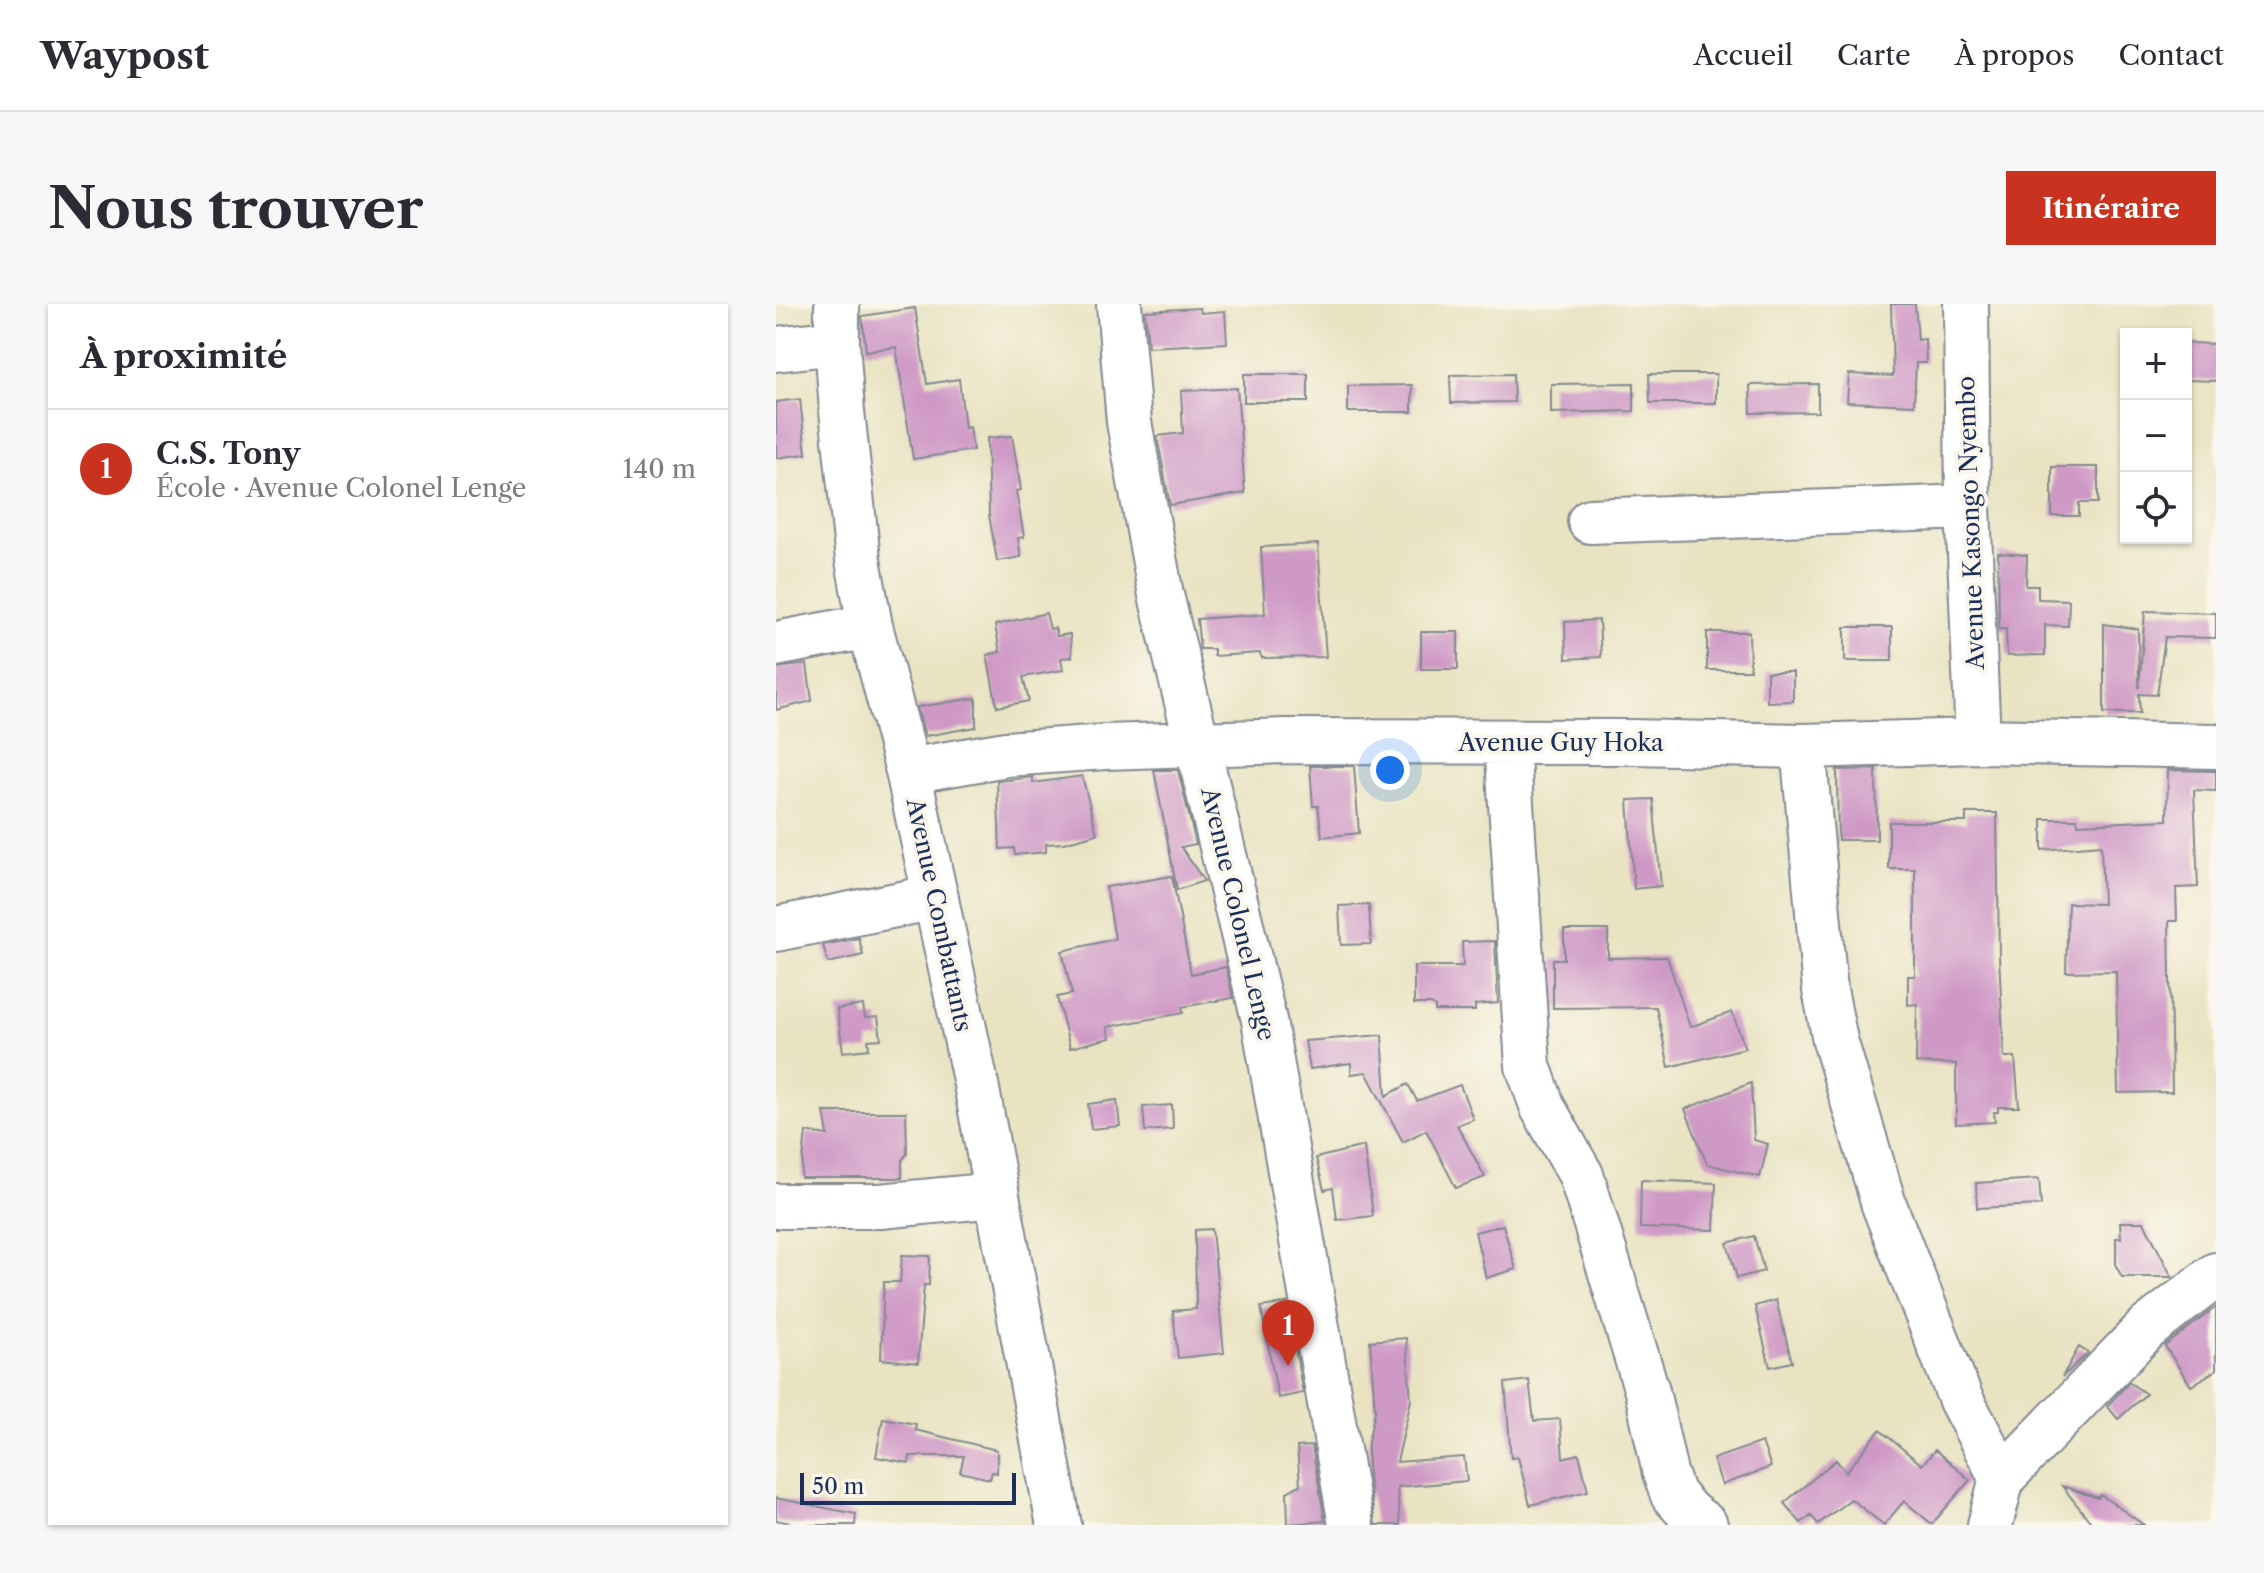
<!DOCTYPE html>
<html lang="fr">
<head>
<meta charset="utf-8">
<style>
	body { margin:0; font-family:"Libre Caslon Text",serif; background:#f7f7f7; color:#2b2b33 }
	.controls { position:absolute; right:24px; top:24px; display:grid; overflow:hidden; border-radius:0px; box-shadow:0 2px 6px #0004 }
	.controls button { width:72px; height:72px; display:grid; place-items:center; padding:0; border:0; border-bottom:2px solid #e1e1e2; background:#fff; color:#2b2b33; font:40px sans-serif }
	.scale { position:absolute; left:24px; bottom:20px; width:216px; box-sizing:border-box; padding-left:8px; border:4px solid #1b2f5e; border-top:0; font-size:22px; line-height:28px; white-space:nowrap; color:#1b2f5e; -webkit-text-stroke:6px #fbf7ec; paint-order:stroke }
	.you { position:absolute; left:614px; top:466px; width:28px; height:28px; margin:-20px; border:6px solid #fff; border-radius:50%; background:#1a73e8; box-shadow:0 0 0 12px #1a73e833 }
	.badge { display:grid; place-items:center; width:52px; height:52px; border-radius:50%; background:#c8321e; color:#fff; font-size:26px; font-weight:700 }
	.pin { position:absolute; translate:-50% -66px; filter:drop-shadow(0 2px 4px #0008) }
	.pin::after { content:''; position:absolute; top:42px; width:28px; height:24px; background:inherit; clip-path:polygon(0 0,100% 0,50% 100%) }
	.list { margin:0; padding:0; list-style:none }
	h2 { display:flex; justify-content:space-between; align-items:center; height:104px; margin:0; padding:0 32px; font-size:34px }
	h2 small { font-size:26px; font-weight:400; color:#7c7c81 }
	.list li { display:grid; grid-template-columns:52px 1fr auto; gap:24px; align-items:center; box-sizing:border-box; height:120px; padding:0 32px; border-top:2px solid #e1e1e2 }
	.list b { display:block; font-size:30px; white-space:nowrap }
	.list p { margin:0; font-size:26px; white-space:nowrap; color:#7c7c81 }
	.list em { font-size:26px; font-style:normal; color:#7c7c81 }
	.icon { flex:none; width:44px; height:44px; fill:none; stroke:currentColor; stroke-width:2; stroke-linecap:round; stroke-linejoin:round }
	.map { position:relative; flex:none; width:1440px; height:1221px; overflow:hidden; border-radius:0px }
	header { display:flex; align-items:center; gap:48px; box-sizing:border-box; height:112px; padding:0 40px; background:#fff; border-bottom:2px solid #e1e1e2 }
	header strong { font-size:38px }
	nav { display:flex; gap:44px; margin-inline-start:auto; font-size:28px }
	.intro { display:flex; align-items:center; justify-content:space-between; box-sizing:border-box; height:192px; padding:0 48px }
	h1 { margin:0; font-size:56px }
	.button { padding:20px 36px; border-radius:0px; background:#c8321e; color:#fff; font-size:28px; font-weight:700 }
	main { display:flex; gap:48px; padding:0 48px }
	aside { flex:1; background:#fff; border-radius:0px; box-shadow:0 2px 6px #0004 }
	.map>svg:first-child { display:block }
	.building { fill:#cf99c6 }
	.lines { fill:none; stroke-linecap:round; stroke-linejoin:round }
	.minor-casing { stroke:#828990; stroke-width:48 }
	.minor { stroke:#fff; stroke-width:44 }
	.labels { text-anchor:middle; stroke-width:8; stroke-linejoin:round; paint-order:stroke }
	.street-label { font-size:24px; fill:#1b2f5e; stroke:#fbf7ec }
</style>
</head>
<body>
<header>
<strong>Waypost</strong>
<nav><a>Accueil</a><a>Carte</a><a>À propos</a><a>Contact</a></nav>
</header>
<div class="intro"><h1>Nous trouver</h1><a class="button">Itinéraire</a></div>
<main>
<aside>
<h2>À proximité<small></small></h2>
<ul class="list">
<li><span class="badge">1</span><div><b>C.S. Tony</b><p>École · Avenue Colonel Lenge</p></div><em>140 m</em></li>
</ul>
</aside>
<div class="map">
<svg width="1440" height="1221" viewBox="0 0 1440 1221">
	<rect width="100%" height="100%" fill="#fbf7ec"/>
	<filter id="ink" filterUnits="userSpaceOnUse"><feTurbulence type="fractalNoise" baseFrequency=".0125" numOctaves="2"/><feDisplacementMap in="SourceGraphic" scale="16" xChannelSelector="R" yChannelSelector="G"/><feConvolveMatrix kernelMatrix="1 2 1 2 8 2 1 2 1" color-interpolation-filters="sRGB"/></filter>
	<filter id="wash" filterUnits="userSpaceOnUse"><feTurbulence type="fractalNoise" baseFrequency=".006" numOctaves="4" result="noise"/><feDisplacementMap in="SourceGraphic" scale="32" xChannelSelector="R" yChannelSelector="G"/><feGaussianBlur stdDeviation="1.8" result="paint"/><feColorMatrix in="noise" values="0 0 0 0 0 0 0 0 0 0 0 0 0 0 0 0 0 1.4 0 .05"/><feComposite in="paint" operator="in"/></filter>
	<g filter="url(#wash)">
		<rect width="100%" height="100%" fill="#e9e3c2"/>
		<g id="blocks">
			<path class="building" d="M 1115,0 L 1139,0 L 1142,36 L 1149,35 L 1150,59 L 1140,59 L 1138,101 L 1071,98 L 1073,70 L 1117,72 Z
				M 139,4 L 151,80 L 183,75 L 189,124 L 194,123 L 197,146 L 137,155 L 120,43 L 90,47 L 86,12 Z
				M 424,4 L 425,9 L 449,7 L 451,39 L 372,43 L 369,7 Z
				M 1410,39 L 1440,40 L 1440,77 L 1410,76 Z
				M 468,70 L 532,70 L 532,98 L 468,98 Z
				M 737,70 L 738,98 L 675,99 L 674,71 Z
				M 873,70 L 940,70 L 940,99 L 874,99 Z
				M 858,79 L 858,107 L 775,109 L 775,80 Z
				M 1042,80 L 1042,108 L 975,109 L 974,81 Z
				M 636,81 L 636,108 L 572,108 L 572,82 Z
				M 461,84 L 469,189 L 394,201 L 381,132 L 407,129 L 405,87 Z
				M 24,95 L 30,150 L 0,154 L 0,98 Z
				M 236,132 L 245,186 L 240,187 L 248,233 L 242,234 L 245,253 L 221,257 L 213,211 L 211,134 Z
				M 1276,163 L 1322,163 L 1322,199 L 1303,199 L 1303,212 L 1276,212 Z
				M 542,240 L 550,353 L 486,354 L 484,349 L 438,352 L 438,345 L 424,345 L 421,315 L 489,310 L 485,243 Z
				M 1222,249 L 1251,251 L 1250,282 L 1262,282 L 1262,295 L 1293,296 L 1292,322 L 1269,321 L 1269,351 L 1231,352 L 1230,325 L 1223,325 Z
				M 1369,307 L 1440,309 L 1440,334 L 1389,333 L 1381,391 L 1363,390 L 1364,409 L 1328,409 L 1328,320 L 1362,325 L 1363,384 Z
				M 270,309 L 274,325 L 279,324 L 281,332 L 294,330 L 296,353 L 285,354 L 287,366 L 247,373 L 253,397 L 221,403 L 211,351 L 224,348 L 219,321 Z
				M 823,316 L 825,353 L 790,355 L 789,318 Z
				M 1069,323 L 1116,323 L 1116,357 L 1069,357 Z
				M 645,328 L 682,328 L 682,365 L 645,365 Z
				M 931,328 L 973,328 L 974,366 L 931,366 Z
				M 31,360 L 36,397 L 0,406 L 0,364 Z
				M 991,368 L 1017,368 L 1017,397 L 991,398 Z
				M 200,394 L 200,423 L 149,432 L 141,403 Z
				M 534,462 L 578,462 L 583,529 L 546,533 L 542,502 L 537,502 Z
				M 1100,465 L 1101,536 L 1062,536 L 1061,466 Z
				M 378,466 L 402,466 L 420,540 L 405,543 L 428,577 L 401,586 Z
				M 1392,466 L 1440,467 L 1440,487 L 1418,486 L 1422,583 L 1400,584 L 1401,617 L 1393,617 L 1396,788 L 1342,789 L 1340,667 L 1290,668 L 1292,599 L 1327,600 L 1325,541 L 1266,546 L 1266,515 L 1301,515 L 1302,520 L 1391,516 Z
				M 306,472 L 321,530 L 288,539 L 270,540 L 270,548 L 239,551 L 238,544 L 224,545 L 221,477 L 257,473 L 257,479 Z
				M 877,495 L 885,582 L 858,585 L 852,496 Z
				M 1190,509 L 1221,509 L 1223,652 L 1228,753 L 1239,753 L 1243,803 L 1222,803 L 1222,808 L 1218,808 L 1219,818 L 1180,820 L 1180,760 L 1140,759 L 1141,700 L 1132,701 L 1132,672 L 1139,672 L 1139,565 L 1113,565 L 1113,518 L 1190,518 Z
				M 396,572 L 415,670 L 450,663 L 457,694 L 406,703 L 407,709 L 331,723 L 334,734 L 294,744 L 281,693 L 296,690 L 286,647 L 339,635 L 330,583 Z
				M 593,601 L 595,640 L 565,641 L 563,602 Z
				M 788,626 L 832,626 L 832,654 L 891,653 L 914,723 L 956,708 L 969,744 L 893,763 L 880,703 L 777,704 L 777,655 L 788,655 Z
				M 83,634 L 87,651 L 52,659 L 47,641 Z
				M 719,637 L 722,699 L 699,701 L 699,707 L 659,707 L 659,703 L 655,700 L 638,700 L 638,662 L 687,662 L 686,638 Z
				M 87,701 L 89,714 L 102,713 L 105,735 L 92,736 L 93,745 L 67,748 L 61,705 Z
				M 606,731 L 610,792 L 632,780 L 641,797 L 684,781 L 697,815 L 681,821 L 709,873 L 680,884 L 650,826 L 627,838 L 590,768 L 575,770 L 575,759 L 534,765 L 529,737 Z
				M 975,779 L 978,836 L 992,840 L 984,873 L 931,860 L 909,805 Z
				M 341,796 L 344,822 L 315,825 L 312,800 Z
				M 396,801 L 397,825 L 369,827 L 367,803 Z
				M 48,808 L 130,808 L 131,850 L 126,856 L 126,874 L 25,874 L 30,828 L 52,831 Z
				M 588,842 L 597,912 L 561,916 L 557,884 L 548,886 L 540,854 Z
				M 1263,875 L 1265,901 L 1201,904 L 1200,879 Z
				M 865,876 L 940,879 L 938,926 L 864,924 Z
				M 1344,918 L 1368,918 L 1396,973 L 1346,973 L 1340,962 L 1340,934 L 1345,934 Z
				M 727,921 L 740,965 L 710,974 L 699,928 Z
				M 436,925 L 448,1049 L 402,1054 L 397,1007 L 420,1005 L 419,926 Z
				M 978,932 L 988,967 L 961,974 L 951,939 Z
				M 126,951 L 154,952 L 153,981 L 148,981 L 142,1059 L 105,1055 L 108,978 L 124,978 Z
				M 1000,996 L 1016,1058 L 994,1063 L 979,1002 Z
				M 511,999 L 527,1089 L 502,1094 L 485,1003 Z
				M 1440,1003 L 1440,1066 L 1415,1082 L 1389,1042 Z
				M 630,1034 L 635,1096 L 621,1158 L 688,1153 L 691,1177 L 621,1183 L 624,1221 L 599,1221 L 592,1171 L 592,1138 L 599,1107 L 594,1037 Z
				M 1303,1043 L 1312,1049 L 1286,1073 Z
				M 753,1076 L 758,1117 L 784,1115 L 787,1154 L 803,1150 L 812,1187 L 754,1201 L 742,1153 L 735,1154 L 729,1079 Z
				M 1353,1078 L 1370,1090 L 1342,1115 L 1331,1102 Z
				M 107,1114 L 140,1120 L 139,1126 L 221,1146 L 221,1169 L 216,1168 L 214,1175 L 184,1168 L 188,1152 L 134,1152 L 133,1159 L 100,1153 Z
				M 1104,1126 L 1146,1161 L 1159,1146 L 1194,1176 L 1156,1220 L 1128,1197 L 1108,1221 L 1075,1195 L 1042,1220 L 1035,1211 L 1025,1219 L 1008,1199 L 1060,1156 L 1070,1168 Z
				M 986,1138 L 995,1163 L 946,1181 L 937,1155 Z
				M 536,1142 L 549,1217 L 512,1220 L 511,1188 L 524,1181 L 521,1143 Z
				M 1286,1182 L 1322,1194 L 1325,1191 L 1368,1221 L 1317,1221 Z
				M 0,1194 L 80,1210 L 79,1221 L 24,1221 L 0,1216 Z"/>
		</g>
	</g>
	<g filter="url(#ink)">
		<use href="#blocks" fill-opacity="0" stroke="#828990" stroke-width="2"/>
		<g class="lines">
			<defs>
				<path id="minor" d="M 61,0 L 61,38 L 66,107 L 82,256 L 94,322 L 132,467 L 199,775 L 283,1221
					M 343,0 L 353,118 L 385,291 L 488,716 L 575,1221
					M 1190,0 L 1192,203 L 1202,437
					M 0,45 L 61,38
					M 814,217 L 1192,203
					M 0,340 L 94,322
					M 731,438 L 752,762 L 767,804 L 805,871 L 871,1087 L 889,1169 L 897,1191 L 913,1209 L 929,1221
					M 1027,442 L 1049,686 L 1059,736 L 1108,901 L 1185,1096 L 1226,1174 L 1214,1221
					M 132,467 L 230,450 L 329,443 L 510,437 L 856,438 L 1027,442 L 1202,437 L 1440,442
					M 0,625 L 160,593
					M 0,902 L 104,902 L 220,891
					M 1226,1174 L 1371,1024 L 1440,971"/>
			</defs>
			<use href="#minor" class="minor-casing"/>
			<use href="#minor" class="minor"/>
		</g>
	</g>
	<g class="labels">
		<g class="street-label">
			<text transform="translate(1195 219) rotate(-92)" y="8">Avenue Kasongo Nyembo</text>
			<text x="785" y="447">Avenue Guy Hoka</text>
			<text transform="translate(462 610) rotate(77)" y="8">Avenue Colonel Lenge</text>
			<text transform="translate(163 611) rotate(78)" y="8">Avenue Combattants</text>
		</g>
	</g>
</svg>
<div class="controls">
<button>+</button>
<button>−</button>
<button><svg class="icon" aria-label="locate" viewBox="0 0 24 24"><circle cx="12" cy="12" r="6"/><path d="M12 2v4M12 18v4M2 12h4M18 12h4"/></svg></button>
</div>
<div class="scale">50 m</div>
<div class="you"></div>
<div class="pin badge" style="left:512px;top:1062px">1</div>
</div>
</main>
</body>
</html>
